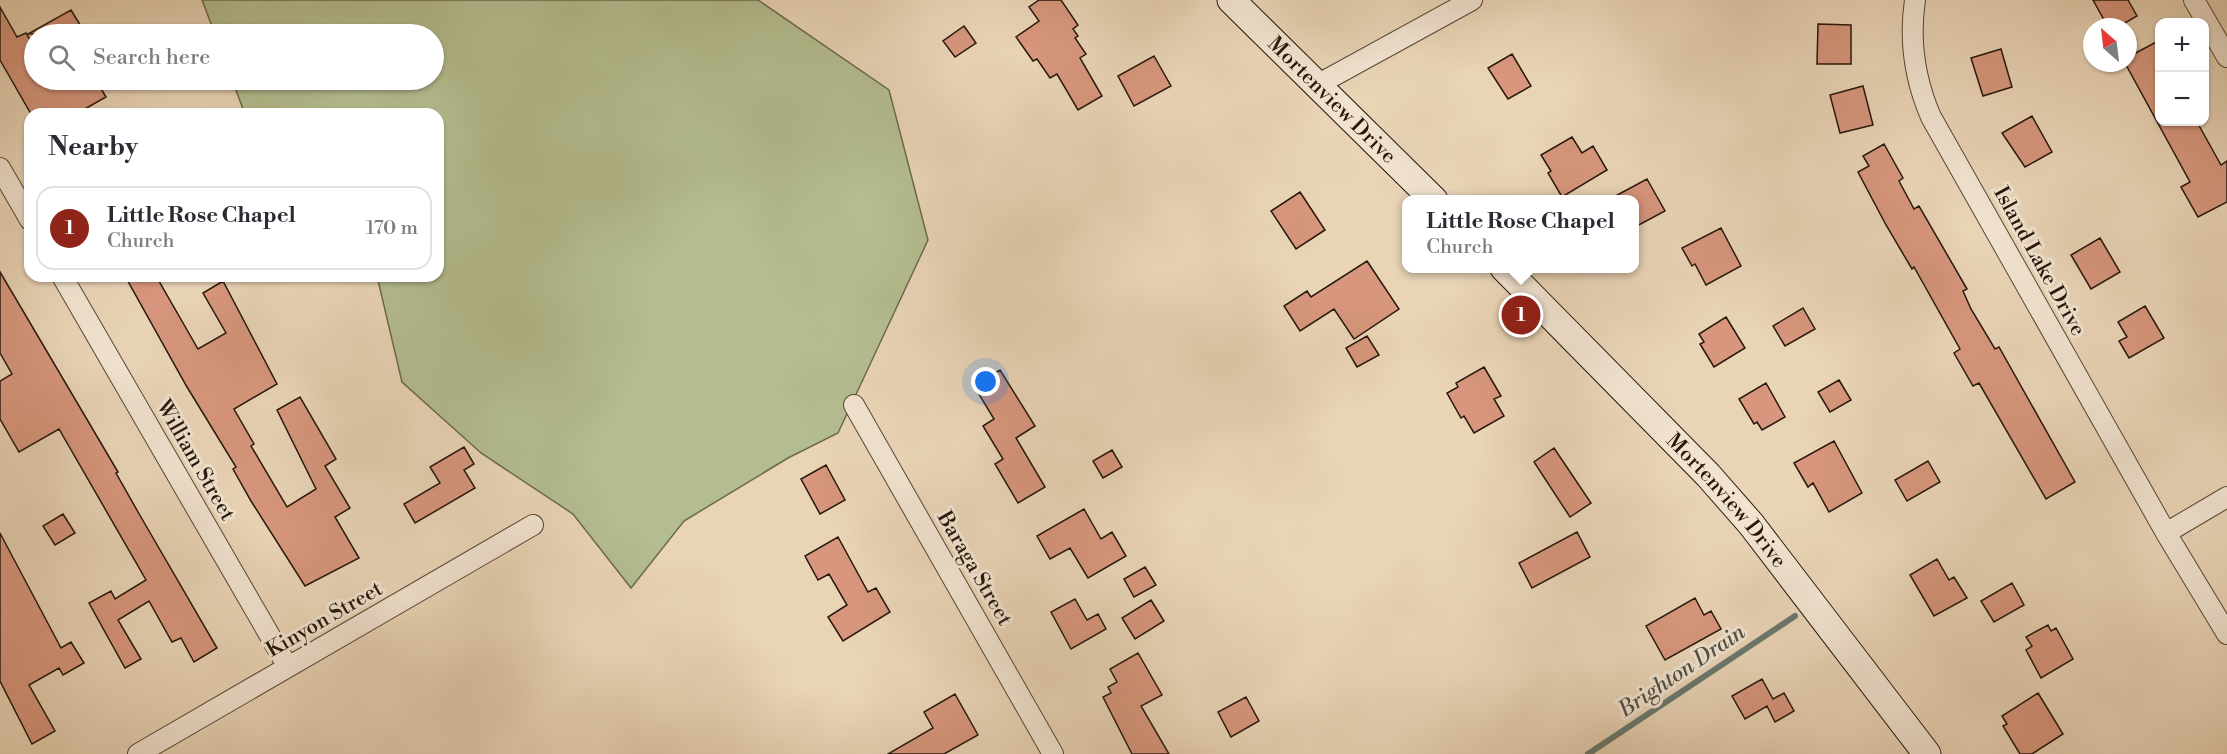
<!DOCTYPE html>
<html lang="en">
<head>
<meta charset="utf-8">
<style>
	body { margin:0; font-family:"Libre Bodoni",serif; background:#f7f7f7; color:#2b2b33 }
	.controls { position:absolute; right:18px; top:18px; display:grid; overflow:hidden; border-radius:12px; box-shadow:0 2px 4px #0004 }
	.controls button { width:54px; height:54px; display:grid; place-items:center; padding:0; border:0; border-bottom:2px solid #e1e1e2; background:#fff; color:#2b2b33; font:30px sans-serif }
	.compass { position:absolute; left:2083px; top:18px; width:54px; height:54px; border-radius:50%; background:#fff; box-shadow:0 2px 4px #0004; rotate:332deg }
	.you { position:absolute; left:986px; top:382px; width:21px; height:21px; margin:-15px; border:4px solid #fff; border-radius:50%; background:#1a73e8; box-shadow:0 0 0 9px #1a73e833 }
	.badge { display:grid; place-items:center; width:39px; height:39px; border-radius:50%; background:#8f2418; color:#fff; font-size:20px; font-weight:700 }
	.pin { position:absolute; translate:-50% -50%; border:3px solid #fff; box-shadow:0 2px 6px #0006 }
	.popup { position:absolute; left:1402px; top:195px; width:237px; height:78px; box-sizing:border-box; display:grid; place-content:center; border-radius:12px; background:#fff; filter:drop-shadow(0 2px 4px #0005); font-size:20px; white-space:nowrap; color:#7c7c81 }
	.popup b { font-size:22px; color:#2b2b33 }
	.popup::after { content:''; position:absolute; left:50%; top:100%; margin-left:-12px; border:12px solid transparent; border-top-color:#fff }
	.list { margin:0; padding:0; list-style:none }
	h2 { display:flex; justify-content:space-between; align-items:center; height:78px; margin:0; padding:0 24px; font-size:26px }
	h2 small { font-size:20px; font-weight:400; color:#7c7c81 }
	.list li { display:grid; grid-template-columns:39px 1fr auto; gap:18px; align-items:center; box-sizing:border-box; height:84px; margin:0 12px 12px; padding:0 12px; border:2px solid #e1e1e2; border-radius:18px }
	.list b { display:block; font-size:22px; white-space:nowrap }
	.list p { margin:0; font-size:20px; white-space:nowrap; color:#7c7c81 }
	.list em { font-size:20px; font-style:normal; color:#7c7c81 }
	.icon { flex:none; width:33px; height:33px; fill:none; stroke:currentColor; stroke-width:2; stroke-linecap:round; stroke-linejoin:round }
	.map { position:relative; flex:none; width:2227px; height:754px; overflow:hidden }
	.search { position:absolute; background:#fff; box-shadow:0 2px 4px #0004; left:24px; top:24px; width:420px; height:66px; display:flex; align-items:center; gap:15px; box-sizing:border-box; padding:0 21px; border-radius:33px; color:#7c7c81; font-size:22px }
	.panel { position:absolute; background:#fff; box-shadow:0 2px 4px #0004; left:24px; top:108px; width:420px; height:174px; border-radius:18px }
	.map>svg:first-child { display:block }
	.green { fill:#b4bd90; stroke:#6c6a4e; stroke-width:1.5 }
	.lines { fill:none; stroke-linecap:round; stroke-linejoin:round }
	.stream { stroke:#69786e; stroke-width:6 }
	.building { fill:#d7967d; stroke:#25170c; stroke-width:1.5 }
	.street-casing { stroke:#564636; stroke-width:22 }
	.secondary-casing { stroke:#25170c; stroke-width:29 }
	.street { stroke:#f1e3d0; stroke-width:20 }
	.secondary { stroke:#f1e3d0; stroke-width:27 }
	.labels { text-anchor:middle; stroke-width:6; stroke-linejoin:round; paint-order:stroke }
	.street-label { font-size:21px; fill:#25170c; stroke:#f1e3d0 }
	.water-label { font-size:22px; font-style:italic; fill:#4d4f45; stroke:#f1e3d0 }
</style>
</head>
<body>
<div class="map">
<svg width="2227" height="754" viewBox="0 0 2227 754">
	<rect width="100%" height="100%" fill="#e9d4b6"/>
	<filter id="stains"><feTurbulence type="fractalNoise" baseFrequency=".00333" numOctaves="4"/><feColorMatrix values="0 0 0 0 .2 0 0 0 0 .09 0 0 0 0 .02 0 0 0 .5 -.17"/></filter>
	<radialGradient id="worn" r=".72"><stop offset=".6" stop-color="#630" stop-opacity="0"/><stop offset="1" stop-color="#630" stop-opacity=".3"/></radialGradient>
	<path class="green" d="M 202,0 L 758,0 L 889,90 L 928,240 L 838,433 L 788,458 L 684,521 L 631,588 L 573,514 L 481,453 L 402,382 L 377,276 L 438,276 L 438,114 L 245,114 L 232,80 L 434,80 L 434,34 L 215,34 Z"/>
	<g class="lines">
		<path class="stream" d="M 1588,754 L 1795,616"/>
	</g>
	<path class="building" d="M 1039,0 L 1061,0 L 1078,25 L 1073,29 L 1078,36 L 1075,38 L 1086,54 L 1080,58 L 1102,96 L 1078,110 L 1057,74 L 1050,78 L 1037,59 L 1033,61 L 1016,37 L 1039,21 L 1029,7 Z
		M 2093,0 L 2128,0 L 2137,16 L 2118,27 L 2108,27 Z
		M 0,7 L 17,37 L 26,33 L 34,46 L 26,51 L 34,65 L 34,80 L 96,80 L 106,97 L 76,114 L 31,114 L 0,60 Z
		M 71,10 L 82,28 L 70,34 L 28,34 Z
		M 1818,24 L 1851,25 L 1851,64 L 1817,64 Z
		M 964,26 L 976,43 L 955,57 L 943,41 Z
		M 2160,40 L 2160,122 L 2197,122 L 2221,165 L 2227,161 L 2227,202 L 2198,217 L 2181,187 L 2190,182 L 2125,63 L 2128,63 L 2128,57 Z
		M 2001,49 L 2012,87 L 1983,96 L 1971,58 Z
		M 1512,54 L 1531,86 L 1508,99 L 1488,68 Z
		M 1154,56 L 1171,86 L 1134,106 L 1118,76 Z
		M 1863,86 L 1873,125 L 1840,133 L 1830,95 Z
		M 2032,116 L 2052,152 L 2025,167 L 2002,133 Z
		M 1572,137 L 1582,153 L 1593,146 L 1607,170 L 1562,197 L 1548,173 L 1551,171 L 1541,155 Z
		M 1884,144 L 1903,178 L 1899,181 L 1914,209 L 1919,206 L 1967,289 L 1963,291 L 1971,309 L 1995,349 L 1999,347 L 2075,482 L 2046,499 L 1979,383 L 1973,386 L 1954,353 L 1960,349 L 1914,267 L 1912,269 L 1886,225 L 1858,172 L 1869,166 L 1863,156 Z
		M 1647,179 L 1665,211 L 1635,227 L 1635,200 L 1608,200 Z
		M 1300,192 L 1325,230 L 1296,249 L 1271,211 Z
		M 1721,228 L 1741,266 L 1706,285 L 1695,264 L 1692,266 L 1682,248 Z
		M 2100,238 L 2120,272 L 2091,289 L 2071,255 Z
		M 1367,261 L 1399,309 L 1354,339 L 1334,309 L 1300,331 L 1284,306 L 1307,291 L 1311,297 Z
		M 0,272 L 118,472 L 116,473 L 138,512 L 217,648 L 194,662 L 181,638 L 172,642 L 149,601 L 118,620 L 141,659 L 125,668 L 89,603 L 111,591 L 115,599 L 146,580 L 59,429 L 19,452 L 0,419 L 0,381 L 12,374 L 0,353 Z
		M 125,276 L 156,276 L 198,349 L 226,333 L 203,293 L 223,281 L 277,384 L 234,409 L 254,444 L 251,446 L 287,507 L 316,489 L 277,410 L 300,397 L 336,459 L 325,466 L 350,508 L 335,517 L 359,558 L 305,586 L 251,501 L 233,469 L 236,467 L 187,387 Z
		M 2145,306 L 2164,338 L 2129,358 L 2119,341 L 2127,337 L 2118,322 Z
		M 1803,308 L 1815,329 L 1785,346 L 1773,326 Z
		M 1726,317 L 1745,348 L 1714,367 L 1700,344 L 1704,342 L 1699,334 Z
		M 1367,336 L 1379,355 L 1357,367 L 1346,348 Z
		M 1484,367 L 1501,396 L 1494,399 L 1504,416 L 1474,433 L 1464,416 L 1461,418 L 1447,393 L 1458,387 L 1456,383 Z
		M 1000,370 L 1035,426 L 1016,438 L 1045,487 L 1018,503 L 995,464 L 1003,459 L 983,426 L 994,419 L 974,386 Z
		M 1839,380 L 1851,400 L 1830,412 L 1818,392 Z
		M 1766,383 L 1785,417 L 1762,430 L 1757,422 L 1754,424 L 1739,399 Z
		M 1834,441 L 1862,493 L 1829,512 L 1813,483 L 1808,487 L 1794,463 Z
		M 464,447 L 474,464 L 464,470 L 475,488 L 415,523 L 404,504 L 440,483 L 430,467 Z
		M 1554,448 L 1591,503 L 1570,517 L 1534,462 Z
		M 1112,450 L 1122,467 L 1103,478 L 1093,461 Z
		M 1928,461 L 1940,482 L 1907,501 L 1895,480 Z
		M 826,465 L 845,500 L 820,514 L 801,479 Z
		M 1084,509 L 1101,539 L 1112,532 L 1126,556 L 1088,578 L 1070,548 L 1050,559 L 1037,536 Z
		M 63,514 L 75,533 L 55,545 L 43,526 Z
		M 1577,532 L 1590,557 L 1532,588 L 1519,563 Z
		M 0,533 L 61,648 L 71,642 L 84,663 L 63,675 L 59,668 L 29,685 L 55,731 L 32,744 L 0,681 Z
		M 838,537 L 868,592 L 876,588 L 890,612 L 843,641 L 828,617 L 847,605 L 829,574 L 818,580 L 805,556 Z
		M 1937,559 L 1949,580 L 1954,577 L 1967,598 L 1934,616 L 1910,575 Z
		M 1145,567 L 1156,585 L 1134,597 L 1124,579 Z
		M 2012,583 L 2024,605 L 1994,622 L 1981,601 Z
		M 1695,598 L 1704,615 L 1711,611 L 1721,629 L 1665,660 L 1646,626 Z
		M 1075,599 L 1087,620 L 1098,614 L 1106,629 L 1071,649 L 1051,612 Z
		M 1151,600 L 1164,621 L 1135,639 L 1122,618 Z
		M 2048,625 L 2051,631 L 2056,628 L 2073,659 L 2041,678 L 2026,650 L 2032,646 L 2026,637 Z
		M 1138,653 L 1162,695 L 1141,706 L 1169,754 L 1132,754 L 1103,697 L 1111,693 L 1108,687 L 1117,682 L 1110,669 Z
		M 1762,679 L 1773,699 L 1784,693 L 1794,711 L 1775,722 L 1767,706 L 1745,719 L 1732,696 Z
		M 2038,693 L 2063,734 L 2032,754 L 2020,754 L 2003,726 L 2007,724 L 2002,716 Z
		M 955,694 L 978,735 L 944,754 L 888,754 L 933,728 L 924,712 Z
		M 1246,697 L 1259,721 L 1231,737 L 1218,712 Z"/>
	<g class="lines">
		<defs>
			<path id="street" d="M 1915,0 C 1909,40 1915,80 1931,117 L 2166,533 L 2227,634
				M 2194,0 L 2227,57
				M 1317,85 L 1472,0
				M 0,168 L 30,220
				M 62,276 L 288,667
				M 854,405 L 1053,754
				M 2166,533 L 2227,497
				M 138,754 L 533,525"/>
			<g id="secondary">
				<path id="s1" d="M 1231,0 L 1434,200"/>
				<path id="s2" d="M 1504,268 L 1708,475 L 1751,524 L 1927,754"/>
			</g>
		</defs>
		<use href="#street" class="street-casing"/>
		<use href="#secondary" class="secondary-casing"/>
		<use href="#street" class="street"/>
		<use href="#secondary" class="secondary"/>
	</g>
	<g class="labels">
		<g class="street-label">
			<text dy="7" stroke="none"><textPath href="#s1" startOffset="142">Mortenview Drive</textPath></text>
			<text transform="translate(2040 261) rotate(61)" y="7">Island Lake Drive</text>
			<text transform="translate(196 460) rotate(60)" y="7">William Street</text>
			<text dy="7" stroke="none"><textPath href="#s2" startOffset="322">Mortenview Drive</textPath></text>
			<text transform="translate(975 568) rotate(60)" y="7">Baraga Street</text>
			<text transform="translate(324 619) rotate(-30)" y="7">Kinyon Street</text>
		</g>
		<g class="water-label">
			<text transform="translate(1681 670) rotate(-34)" y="8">Brighton Drain</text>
		</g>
	</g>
	<rect width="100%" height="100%" filter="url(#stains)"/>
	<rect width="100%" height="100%" fill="url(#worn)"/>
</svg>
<div class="controls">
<button>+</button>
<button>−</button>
</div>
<svg class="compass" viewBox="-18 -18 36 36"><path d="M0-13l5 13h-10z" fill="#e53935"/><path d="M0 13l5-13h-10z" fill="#7c7c81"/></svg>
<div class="you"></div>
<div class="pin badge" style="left:1521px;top:315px">1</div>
<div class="popup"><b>Little Rose Chapel</b>Church</div>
<div class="search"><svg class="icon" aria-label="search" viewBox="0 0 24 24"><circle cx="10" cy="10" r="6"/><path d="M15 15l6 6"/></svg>Search here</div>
<section class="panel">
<h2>Nearby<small></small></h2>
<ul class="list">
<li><span class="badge">1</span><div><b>Little Rose Chapel</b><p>Church</p></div><em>170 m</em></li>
</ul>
</section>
</div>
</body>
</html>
